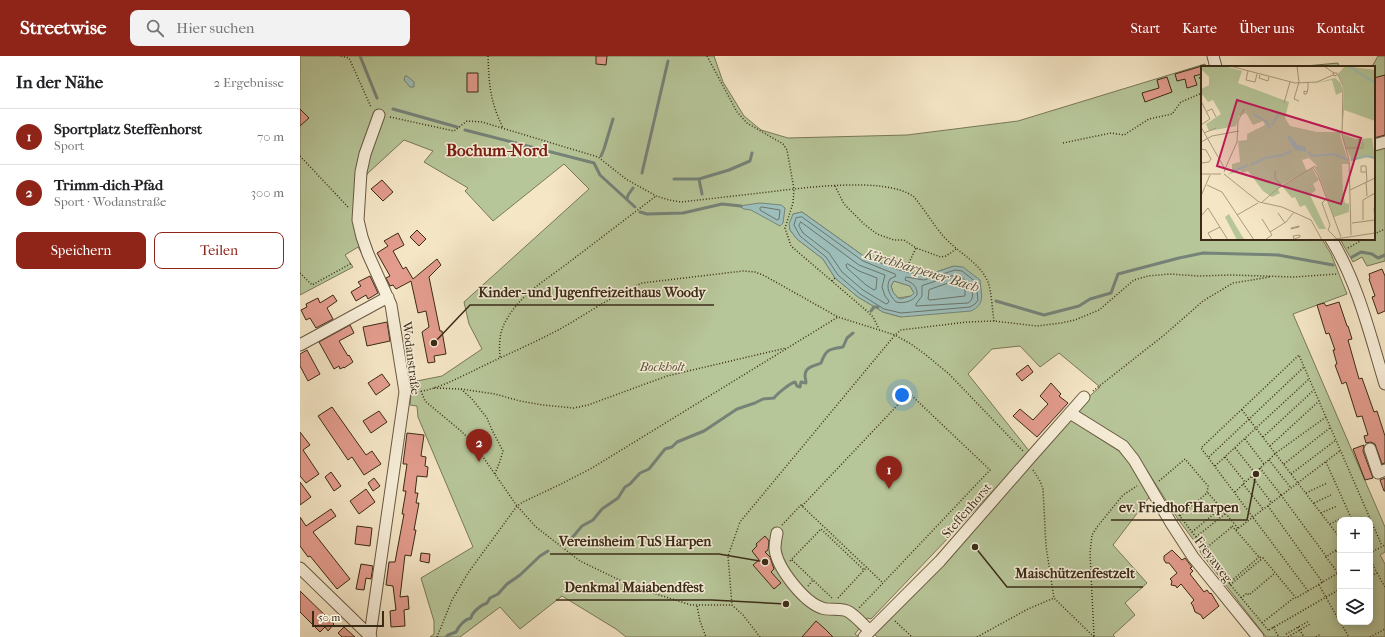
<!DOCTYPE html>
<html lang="de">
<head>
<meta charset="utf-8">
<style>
	body { margin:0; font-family:"IM FELL French Canon",serif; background:#f2f2f2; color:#202124 }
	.controls { position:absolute; right:12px; bottom:12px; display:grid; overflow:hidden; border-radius:8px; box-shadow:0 2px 10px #0003 }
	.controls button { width:36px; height:36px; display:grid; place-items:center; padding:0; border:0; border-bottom:1px solid #e0e0e0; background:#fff; color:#202124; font:20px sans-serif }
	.scale { position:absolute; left:12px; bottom:10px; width:72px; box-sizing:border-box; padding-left:4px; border:2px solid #3a2b17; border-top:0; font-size:11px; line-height:14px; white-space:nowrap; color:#3a2b17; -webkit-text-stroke:3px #f8efda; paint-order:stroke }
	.you { position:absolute; left:602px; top:339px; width:14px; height:14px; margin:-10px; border:3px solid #fff; border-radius:50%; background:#1a73e8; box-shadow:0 0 0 6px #1a73e833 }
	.badge { display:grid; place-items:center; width:26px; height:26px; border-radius:50%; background:#8f2418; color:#fff; font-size:13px; font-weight:700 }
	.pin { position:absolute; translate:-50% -33px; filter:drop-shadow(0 1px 2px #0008) }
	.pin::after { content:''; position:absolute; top:21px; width:14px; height:12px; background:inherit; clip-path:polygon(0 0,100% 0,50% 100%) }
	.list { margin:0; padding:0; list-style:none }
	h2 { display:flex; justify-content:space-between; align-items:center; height:52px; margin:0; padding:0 16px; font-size:17px }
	h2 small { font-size:13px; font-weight:400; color:#757577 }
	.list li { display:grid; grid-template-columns:26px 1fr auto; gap:12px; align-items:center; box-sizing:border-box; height:56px; padding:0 16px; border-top:1px solid #e0e0e0 }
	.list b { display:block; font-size:15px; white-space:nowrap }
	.list p { margin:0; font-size:13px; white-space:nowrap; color:#757577 }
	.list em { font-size:13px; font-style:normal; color:#757577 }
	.actions { display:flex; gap:8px; padding:12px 16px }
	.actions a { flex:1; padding:9px 0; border:1px solid #8f2418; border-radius:8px; text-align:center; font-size:14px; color:#8f2418 }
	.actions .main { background:#8f2418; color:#fff }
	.icon { flex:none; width:22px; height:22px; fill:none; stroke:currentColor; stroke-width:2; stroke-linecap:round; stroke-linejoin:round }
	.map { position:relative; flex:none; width:1085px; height:581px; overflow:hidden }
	header { display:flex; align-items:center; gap:24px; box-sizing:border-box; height:56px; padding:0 20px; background:#8f2418; color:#fff }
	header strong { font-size:19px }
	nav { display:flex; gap:22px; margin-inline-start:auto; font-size:14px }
	.search { width:280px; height:36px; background:#f2f2f2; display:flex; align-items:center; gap:10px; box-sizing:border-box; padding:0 14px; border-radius:8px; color:#757577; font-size:15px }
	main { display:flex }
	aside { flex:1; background:#fff }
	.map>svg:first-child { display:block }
	.green { fill:#b7c699; stroke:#787858; fill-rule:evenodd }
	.water { fill:#9dbeba; stroke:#758379; fill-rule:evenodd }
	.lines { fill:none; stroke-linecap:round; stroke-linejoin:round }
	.shore { stroke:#6c7468; stroke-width:1 }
	.stream { stroke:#758379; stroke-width:3 }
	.building { fill:#e39c8d; stroke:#3a2b17 }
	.minor-casing { stroke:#695a43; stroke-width:13 }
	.path { stroke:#3a2b17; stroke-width:1.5; stroke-dasharray:1 2; stroke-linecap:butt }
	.minor { stroke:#f8efda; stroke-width:11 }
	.labels { text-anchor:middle; stroke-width:3; stroke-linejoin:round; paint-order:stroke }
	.street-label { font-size:13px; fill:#3a2b17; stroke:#f8efda }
	.park-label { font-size:13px; font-style:italic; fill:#595238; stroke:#f8efda }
	.water-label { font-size:14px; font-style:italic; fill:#535040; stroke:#f8efda }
	.district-label { font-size:17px; font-weight:bold; fill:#7a1f14; stroke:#f8efda }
	.inset-river { fill:none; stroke:#9dbeba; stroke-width:2 }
	.inset-road { fill:none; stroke:#aa9b80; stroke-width:1 }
	.view { fill:#c2185b; fill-opacity:0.15; stroke:#c2185b; stroke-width:2 }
	.inset-edge { fill:none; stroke:#3a2b17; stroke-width:2 }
	.leader { fill:none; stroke:#3a2b17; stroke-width:1.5 }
	.callout-dot { fill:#3a2b17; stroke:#f8efda; stroke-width:1.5 }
	.callout-label { font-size:14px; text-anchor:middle; font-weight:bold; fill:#3a2b17; stroke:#f8efda; stroke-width:3; stroke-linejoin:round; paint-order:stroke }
</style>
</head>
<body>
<header>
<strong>Streetwise</strong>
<div class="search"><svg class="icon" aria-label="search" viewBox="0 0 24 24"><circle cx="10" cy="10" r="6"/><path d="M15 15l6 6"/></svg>Hier suchen</div>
<nav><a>Start</a><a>Karte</a><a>Über uns</a><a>Kontakt</a></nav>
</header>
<main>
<aside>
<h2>In der Nähe<small>2 Ergebnisse</small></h2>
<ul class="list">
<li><span class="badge">1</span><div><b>Sportplatz Steffenhorst</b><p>Sport</p></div><em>70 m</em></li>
<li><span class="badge">2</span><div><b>Trimm-dich-Pfad</b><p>Sport · Wodanstraße</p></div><em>300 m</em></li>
</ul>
<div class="actions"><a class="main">Speichern</a><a>Teilen</a></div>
</aside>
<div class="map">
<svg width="1085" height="581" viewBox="0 0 1085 581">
	<rect width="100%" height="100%" fill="#f5e6c6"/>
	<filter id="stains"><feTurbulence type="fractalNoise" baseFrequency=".005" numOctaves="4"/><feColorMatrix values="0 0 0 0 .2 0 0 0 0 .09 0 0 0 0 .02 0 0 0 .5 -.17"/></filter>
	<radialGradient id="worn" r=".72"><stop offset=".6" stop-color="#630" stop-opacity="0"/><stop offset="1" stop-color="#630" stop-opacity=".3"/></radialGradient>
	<path class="green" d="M 0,0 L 414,0 L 423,26 L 444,60 L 461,74 L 488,82 L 607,79 L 718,65 L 905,8 L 906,11 L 902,11 L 902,183 L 1022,183 L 1031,198 L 1047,238 L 993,258 L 1085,471 L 1085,496 L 1080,499 L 1085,508 L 1085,581 L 966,581 L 901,497 L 898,490 L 878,463 L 846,413 L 845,413 L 826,388 L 775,353 L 800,331 L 759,297 L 740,311 L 720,290 L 692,293 L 668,318 L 730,396 L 571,563 L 567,562 L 555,578 L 559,581 L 326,581 L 316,573 L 262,540 L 220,573 L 200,551 L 160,581 L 130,581 L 134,578 L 134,565 L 121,522 L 173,491 L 118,361 L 117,350 L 110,349 L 112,326 L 142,320 L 182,293 L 169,268 L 164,246 L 289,133 L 264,108 L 193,165 L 165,135 L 168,132 L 124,106 L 133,95 L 104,84 L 68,117 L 64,124 L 62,198 L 58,191 L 45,199 L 53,211 L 0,239 ZM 502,156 L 565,201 L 599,214 L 624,220 L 654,210 L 601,261 L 583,256 L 558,241 L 535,222 L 523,203 L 497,183 L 490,174 L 493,158 ZM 1040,464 L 1070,464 L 1070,566 L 1040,566 Z
		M 1078,0 L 1085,0 L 1085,205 L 1067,210 L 1062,201 L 1053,206 L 1040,183 L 1074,183 L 1074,11 L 1068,11 L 1073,9 Z
		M 1038,7 L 1039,11 L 995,11 Z
		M 594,225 L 610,230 L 614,237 L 611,240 L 598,242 L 593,236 L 591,230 Z
		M 769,363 L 819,395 L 839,418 L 851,439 L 813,489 L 847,527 L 825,547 L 835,559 L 813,579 L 815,581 L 577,581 L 573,577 Z"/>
	<path class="water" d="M 105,20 L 107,20 L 114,26 L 114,31 L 110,31 L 104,24 Z
		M 460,147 L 481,149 L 485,152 L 483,167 L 480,170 L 451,154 L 444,153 L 439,150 Z
		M 502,156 L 565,201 L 599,214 L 624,220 L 654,210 L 663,211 L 680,224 C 681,238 686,248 671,255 L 601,261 L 583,256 L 558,241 L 535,222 L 523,203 L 497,183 L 490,174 L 489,168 L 493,158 ZM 594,225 L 610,230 L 614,237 L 611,240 L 601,243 L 598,242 L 593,236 L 591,230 Z"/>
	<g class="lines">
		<path class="shore" d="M 462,151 L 480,154 L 479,163 L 477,164 L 460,154 L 460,152 Z
			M 502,161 L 563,205 L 595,218 L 596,220 L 590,223 C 585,231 590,240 596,246 C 604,248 613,245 617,239 C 618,231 612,226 605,224 L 606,221 L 624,224 L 655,214 L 662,215 L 676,226 L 678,244 L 675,248 L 670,251 L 601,257 L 584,253 L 560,238 L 538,219 L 526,201 L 500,180 L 494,169 L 496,162 Z
			M 501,166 L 559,209 L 585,219 L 582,231 L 585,240 L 589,245 L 588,247 L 586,248 L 563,234 L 542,216 L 529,197 L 503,177 L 499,170 Z
			M 548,208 L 559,215 L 577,222 L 576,233 L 574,234 L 566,229 L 547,212 L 546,209 Z
			M 655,219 L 660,220 L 671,229 C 672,235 675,243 668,247 L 616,250 L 616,248 L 622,240 L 622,230 Z
			M 655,225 L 665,232 L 665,240 L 630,244 L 628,243 L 629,234 Z"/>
		<path class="stream" d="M 60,0 L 77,42
			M 93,53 L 157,71
			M 165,74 L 294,107 L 300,119 L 335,151
			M 301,100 L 304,93 L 313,63
			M 342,117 L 368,5
			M 374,123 L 399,123
			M 402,138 L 399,123 L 429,114 L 450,105 L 452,97
			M 327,143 L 328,139 L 333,132
			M 340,156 L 347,158 L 383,157 L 422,148 L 441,150
			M 1052,201 L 1061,196 L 1072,198 L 1078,202 L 1085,199
			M 696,245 L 744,259 L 779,250 L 790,243 L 811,237 L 818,218 L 879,202 L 903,197 L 978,199 L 1033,209
			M 571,255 L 574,251 L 578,251
			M 271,483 L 282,470 L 293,464 L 302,453 L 318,442 L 325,431 L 330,428 L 340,417 L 349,413 L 365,393 L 372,391 L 377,386 L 404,375 L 437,353 L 455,347 L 463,343 L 474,342 C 477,338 490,327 495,326 L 497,330 L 500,331 L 501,326 L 506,327 C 506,324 505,322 505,320 C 505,310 515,310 521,307 C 526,293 529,293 543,291 L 547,282 L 553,277
			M 146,581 L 148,579 L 156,576 C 159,570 163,564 171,562 C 172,556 181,549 187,547 L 190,542 L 198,538 L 207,528 L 220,519 L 240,500 L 248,495"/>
	</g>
	<path class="building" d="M 296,0 L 307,0 L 306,9 L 296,8 Z
		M 902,10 L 902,18 L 894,20 L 897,29 L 887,32 L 885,23 L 877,25 L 875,18 Z
		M 167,17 L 178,17 L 178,36 L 167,36 Z
		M 1085,19 L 1085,79 L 1074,82 L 1074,22 Z
		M 867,21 L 872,36 L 845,46 L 842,37 L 859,32 L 857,24 Z
		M 0,53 L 9,62 L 0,70 Z
		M 82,124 L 93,136 L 83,145 L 71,133 Z
		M 117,174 L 126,183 L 119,190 L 110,181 Z
		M 98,177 L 104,189 L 93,195 L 103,213 L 106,211 L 113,223 L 137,203 L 141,209 L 129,221 L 140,275 L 142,275 L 146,298 L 134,300 L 135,306 L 128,307 L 122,276 L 129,271 L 126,255 L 118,257 L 111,225 L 96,233 L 93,229 L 90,230 L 86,222 L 90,220 L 77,197 L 88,190 L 84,185 Z
		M 1082,213 L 1085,220 L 1085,255 L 1078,258 L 1072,241 L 1075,240 L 1069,223 L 1070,222 L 1069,218 Z
		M 70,220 L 78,237 L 68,243 L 66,239 L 56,245 L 51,236 L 61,230 L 58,226 Z
		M 33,239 L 37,245 L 27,252 L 33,263 L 16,272 L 10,262 L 6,264 L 1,254 L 7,251 L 6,248 L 18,242 L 20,247 Z
		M 1039,246 L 1047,270 L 1048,270 L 1052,283 L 1048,284 L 1059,323 L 1062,322 L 1074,356 L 1077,355 L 1085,380 L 1085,407 L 1082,408 L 1075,388 L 1071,386 L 1066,387 L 1064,380 L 1068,379 L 1062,360 L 1057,361 L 1046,326 L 1042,328 L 1035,309 L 1037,308 L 1033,294 L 1035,294 L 1029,277 L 1026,278 L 1017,249 L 1024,247 L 1026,250 Z
		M 87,266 L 90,285 L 67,290 L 63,271 Z
		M 50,269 L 54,277 L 39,285 L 48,300 L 49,299 L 53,306 L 44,312 L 44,311 L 40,313 L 39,310 L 34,313 L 19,286 Z
		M 7,294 L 20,318 L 8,325 L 0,310 L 0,298 Z
		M 728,309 L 733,316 L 722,325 L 716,318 Z
		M 82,318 L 90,329 L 76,339 L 68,327 Z
		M 751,327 L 761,338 L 759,340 L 768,347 L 737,381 L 713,360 L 720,353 L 733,364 L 748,348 L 740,340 Z
		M 32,351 L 66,399 L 72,395 L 81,408 L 64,419 L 52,401 L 48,404 L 18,360 Z
		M 79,355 L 87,366 L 71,377 L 63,365 Z
		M 0,376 L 10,389 L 3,394 L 19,418 L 6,427 L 0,420 Z
		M 107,377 L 124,379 L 121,400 L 126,401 L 125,410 L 128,411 L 127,421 L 117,420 L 115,437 L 118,437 L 116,447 L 119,447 L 114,474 L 116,474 L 111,500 L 105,499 L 100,541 L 108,540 L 109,553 L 104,554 L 105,570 L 91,571 L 90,555 L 96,554 L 93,530 L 86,529 L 89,506 L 95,506 L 104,458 L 102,458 L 106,435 L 103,435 L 107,408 L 103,408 Z
		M 1064,389 L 1063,395 L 1073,422 L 1065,424 L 1053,393 Z
		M 31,416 L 41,430 L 34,435 L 25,421 Z
		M 74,422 L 80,430 L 73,435 L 68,427 Z
		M 1085,422 L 1085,435 L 1084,435 L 1080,424 Z
		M 0,426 L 11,441 L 0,449 Z
		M 66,433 L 75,446 L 59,458 L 50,445 Z
		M 31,453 L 36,460 L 13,476 L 50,523 L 37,533 L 10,500 L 8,501 L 0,490 L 0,461 L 6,470 Z
		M 57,470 L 72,472 L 70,490 L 55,488 Z
		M 465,480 L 469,485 L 468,494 L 465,496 L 470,501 L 474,513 L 471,516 L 481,527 L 474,533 L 453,509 L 459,504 L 452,495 L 457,490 L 456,488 Z
		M 872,494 L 882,504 L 885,502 L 892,511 L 890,512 L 893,515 L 890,518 L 904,536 L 907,534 L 910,538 L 911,537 L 919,550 L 903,563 L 901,559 L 895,556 L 893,550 L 891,547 L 894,544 L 881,528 L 877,532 L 876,530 L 871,529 L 872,525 L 870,523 L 877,517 L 869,507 L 866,507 L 864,504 L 864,500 Z
		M 121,497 L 130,498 L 129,507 L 120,505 Z
		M 61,508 L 73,510 L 71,523 L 66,522 L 64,534 L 56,533 Z
		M 0,535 L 34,568 L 28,575 L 25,571 L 20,576 L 0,556 Z
		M 516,565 L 524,572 L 533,581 L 502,581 Z
		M 44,571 L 55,581 L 42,581 L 38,577 Z"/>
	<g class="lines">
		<defs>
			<path id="minor" d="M 913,0 L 916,11
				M 1074,89 L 1085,86
				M 1031,183 C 1058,227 1070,279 1085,328
				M 0,289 L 88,241
				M 770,357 L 823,390 L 834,404 L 871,467 L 893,501 L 958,581
				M 1070,393 L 1078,417 L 1085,414
				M 477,477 C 476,482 475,488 475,493 C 477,512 504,546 522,552 C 530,555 542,551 549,556 C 557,561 563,569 570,575
				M 0,512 L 71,581
				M 70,579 L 105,336 L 91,249 L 68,198 L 62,181 L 58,164 L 61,116 L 65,98 L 79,59
				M 564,581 L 640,505 L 730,402 L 784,341"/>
		</defs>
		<use href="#minor" class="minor-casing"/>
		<path class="path" d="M 41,0 L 49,2 L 71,51
			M 188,0 C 189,29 190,45 203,72
			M 407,0 L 437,56 L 447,67 L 483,88 L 487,94 L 494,133 L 493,147 L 485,172 L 491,190 L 568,256 L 573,261 L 579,273
			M 899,22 L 902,21
			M 90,61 L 154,75 L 167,65 L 182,66 L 298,101 L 326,123 L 356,140 L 369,144 L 381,146 C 407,143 434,140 460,137 C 496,133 586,119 614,141 C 625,154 634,170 645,182 C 659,197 680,207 688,226 C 692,238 692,253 694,265
			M 763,87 L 811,77 L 824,79 L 849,63 L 872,58 L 881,46 L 902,37
			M 0,100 L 48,151
			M 535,130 L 544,148 L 564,168 L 577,178 L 594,184 L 604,184 L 616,192 L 641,201 L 646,200 L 656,193
			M 1074,178 L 1085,173
			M 1015,183 L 1021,184
			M 1048,192 L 1064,183
			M 605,215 L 616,192
			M 0,217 L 12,229 L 52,207
			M 532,225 L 535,222
			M 200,301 C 199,288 199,275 207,263 C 220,239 247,223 268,207 C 297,185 327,162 356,140
			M 134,332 L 161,333 L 195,338 L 220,345 L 243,349 L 274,352 L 288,349 L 367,320 L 486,292
			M 161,333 L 172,343 L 187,362 L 192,374 L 203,395 L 200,405 L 195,418
			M 121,335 L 125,345 L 161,375 L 174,388 L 217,450 L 236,471 L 280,505 L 334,531 L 391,549 L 432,549
			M 793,335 L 863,280 L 903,245 L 933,227 L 970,221
			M 115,336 C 134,335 158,322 175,314 C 203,300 232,288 260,273 C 287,258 313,239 342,227 L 443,215 L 455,216 L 465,220 L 538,261 L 595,279 L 611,288 L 626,299 L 649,318 L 723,395
			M 942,354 L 1040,482
			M 963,381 L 1014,334
			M 945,383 L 964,408
			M 970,390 L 1019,345
			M 935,392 L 955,417
			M 909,401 L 1004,311
			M 925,401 L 945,426
			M 969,404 L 991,432
			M 1026,406 L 1052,464
			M 984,408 L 1031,371
			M 915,410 L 1009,323
			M 960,412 L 981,439
			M 733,414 L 740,425 L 743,433 L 746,490 L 754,542 L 794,581
			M 991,418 L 1036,384
			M 952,421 L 971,446
			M 859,425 L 885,403 L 908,430 L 907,437 L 880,460
			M 943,428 L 963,453
			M 935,436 L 976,397 L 1026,361
			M 908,437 L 938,472
			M 1006,437 L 1027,427
			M 981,439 L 1026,500
			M 1014,447 L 1031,439
			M 502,450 L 609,337 L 690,414 L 583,527
			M 968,450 L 1023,527
			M 1021,457 L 1037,450
			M 879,459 L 905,493 L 903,496 L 913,507
			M 1030,468 L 1042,462
			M 482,469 L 501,449 L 583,527 L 559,552
			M 932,470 L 959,501 L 963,502 L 996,542 L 1038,517 L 1026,501 L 1040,491
			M 936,474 L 1041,394
			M 892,476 L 921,452
			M 896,481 L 926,457
			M 905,493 L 933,470
			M 1036,495 L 1040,502
			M 1070,497 L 1085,489
			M 1070,503 L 1077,517 L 1070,521
			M 492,504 L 532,542
			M 490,505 L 521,473 L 564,514
			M 1077,517 L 1085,531
			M 929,527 L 968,574
			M 929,527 L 959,501
			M 930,529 L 963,502
			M 1019,529 L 1040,566
			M 508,530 L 513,524
			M 1008,535 L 901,392 L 999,299 L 1082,490
			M 538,542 L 567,511
			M 941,542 L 947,537 L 949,539 L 975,517
			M 397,550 L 400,565 L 406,581
			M 595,565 L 612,581
			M 1040,566 L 1049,581
			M 962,567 L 995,541
			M 973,571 L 979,581
			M 998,571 L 1004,581
			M 969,574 L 1040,533
			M 986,578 L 1009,565
			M 794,580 L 790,497 L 792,479 L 797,471 L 823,439 L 837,430
			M 137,581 L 152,544 L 168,517 L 217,450 L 223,446 L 261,428 L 292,412 L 538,261
			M 460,581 L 443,559 L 432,549 L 428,500 L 440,466 L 595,279 L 601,274 L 667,266 L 694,265 L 737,270 L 761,267 L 775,264 L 799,254 L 834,224 L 848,220 L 869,218 L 899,220 L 931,219 L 994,221 L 1037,218
			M 677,581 L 728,553 L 754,542
			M 988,581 L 1010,568
			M 1016,581 L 1021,578
			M 1070,581 L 1085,573"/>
		<use href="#minor" class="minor"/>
	</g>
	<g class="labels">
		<g class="street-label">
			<text transform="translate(112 302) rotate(83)" y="5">Wodanstraße</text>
			<text transform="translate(666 454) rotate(-49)" y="5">Steffenhorst</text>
			<text transform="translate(914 503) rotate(53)" y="5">Freyaweg</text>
		</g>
		<g class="park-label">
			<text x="362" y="315">Bockholt</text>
		</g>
		<g class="water-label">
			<text transform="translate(622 214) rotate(17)" y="5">Kirchharpener Bach</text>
		</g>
		<g class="district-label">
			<text x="197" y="100">Bochum-Nord</text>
		</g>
	</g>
	<g transform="translate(901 10)">
		<rect width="174" height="174" fill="#f5e6c6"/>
		<path d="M 0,0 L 24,0 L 41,5 L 37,17 L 88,36 L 84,52 L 89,60 L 116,66 L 140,66 L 141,54 L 140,67 L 139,69 L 148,98 L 141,98 L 142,129 L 144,137 L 148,138 L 148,146 L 133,151 L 118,109 L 113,101 L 116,100 L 108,92 L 101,94 L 106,105 L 80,119 L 77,123 L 79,127 L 71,131 L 62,125 L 47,105 L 41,107 L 39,104 L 26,109 L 31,105 L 31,98 L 39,96 L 37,75 L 46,74 L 46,68 L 64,59 L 62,55 L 52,59 L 45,47 L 38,50 L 35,60 L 8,65 L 5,58 L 20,48 L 12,34 L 7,36 L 2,29 L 0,30 L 0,23 L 8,19 L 8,11 L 0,3 ZM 144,0 L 174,4 L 174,55 L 143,44 L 141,68 L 155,73 L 171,72 L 174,93 L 165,91 L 151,95 L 142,74 L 141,70 L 143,20 L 137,8 ZM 134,12 L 140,17 L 141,23 L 141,26 L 135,29 L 131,14 L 111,18 ZM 111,102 L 118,114 L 112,118 L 115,124 L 109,129 L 125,163 L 118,163 L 104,139 L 99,141 L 94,131 L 91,132 L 81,120 ZM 28,148 L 41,170 L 44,174 L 36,174 L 24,151 Z" fill="#b7c699"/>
		<path d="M 88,69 L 97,79 L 105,81 L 105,86 L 94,84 L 86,72 Z" fill="#9dbeba"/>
		<path class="inset-river" d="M 148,0 L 174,17M 52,48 L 66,56 L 69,63M 71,59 L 78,47M 107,86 L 112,90 L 133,88 L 147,94M 150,94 L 166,90 L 174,92M 50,99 L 64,92 L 82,89 L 90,85M 31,106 L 47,99"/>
		<path class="inset-road" d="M 29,0 L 94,17 L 116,16 L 132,9M 96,0 L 98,16 L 93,33 L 98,35M 123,0 L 133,7M 47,5 L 45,14 L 54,16 L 56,8M 59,9 L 58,12 L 67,15 L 68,11M 136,9 L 133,10 L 132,7 L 136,7 L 142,19 L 141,69 L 148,94 L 150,169M 106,26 L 103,25 L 103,28 L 105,28 L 106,27 L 107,22 L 107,17M 0,35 L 9,53 L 0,59M 83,37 L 89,16M 6,45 L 11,43 L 15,51M 0,61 L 24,103 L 23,106M 3,67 L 15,62M 0,76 L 11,70 L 38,65M 145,82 L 162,82 L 162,76M 0,83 L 5,84 L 10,93 L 8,96 L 0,97M 112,102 L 117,109 L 140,171M 24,103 L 36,76 L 37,55 L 43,43M 74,105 L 74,112 L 81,120M 165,106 L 160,106 L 160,100 L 165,100 L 166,116M 0,108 L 20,108M 23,108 L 58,136 L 81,141 L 110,154 L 121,174M 165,116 L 166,130M 6,119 L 21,126 L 53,174M 149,124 L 174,112M 0,130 L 9,109M 125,133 L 121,137 L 129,159 L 127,164 L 136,173M 60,137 L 76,123 L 114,100M 173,142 L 174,154M 77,147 L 84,157M 36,149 L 57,137M 0,150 L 7,142 L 27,174M 61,153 L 71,169 L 64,174M 162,154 L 162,134 L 174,127M 151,157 L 174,154M 98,160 L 98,161 L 90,163 L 90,162 ZM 69,166 L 85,156 L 93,146M 99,169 L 99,171 L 93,173 L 92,170 ZM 11,174 L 7,167 L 19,161M 128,174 L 174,167"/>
		<path class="view" d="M 36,34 L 160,72 L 140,138 L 16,100 Z"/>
		<rect width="174" height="174" class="inset-edge"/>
	</g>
	<path class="leader" d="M134 287L170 249H414M956 418L947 464H811M465 506L419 498H250M675 491L707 531H843M486 548L412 544H256"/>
	<g class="callout-dot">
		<circle cx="134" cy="287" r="4"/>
		<circle cx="956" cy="418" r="4"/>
		<circle cx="465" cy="506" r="4"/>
		<circle cx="675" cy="491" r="4"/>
		<circle cx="486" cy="548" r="4"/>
	</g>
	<g class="callout-label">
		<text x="292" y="241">Kinder- und Jugenfreizeithaus Woody</text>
		<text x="879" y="456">ev. Friedhof Harpen</text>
		<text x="335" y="490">Vereinsheim TuS Harpen</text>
		<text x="775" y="522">Maischützenfestzelt</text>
		<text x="334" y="536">Denkmal Maiabendfest</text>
	</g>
	<rect width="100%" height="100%" filter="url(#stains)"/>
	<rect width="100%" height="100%" fill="url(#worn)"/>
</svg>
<div class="controls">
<button>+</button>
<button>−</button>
<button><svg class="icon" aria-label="layers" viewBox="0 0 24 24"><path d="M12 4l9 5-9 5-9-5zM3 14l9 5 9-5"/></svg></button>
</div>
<div class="scale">50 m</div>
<div class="you"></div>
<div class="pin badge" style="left:589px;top:433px">1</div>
<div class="pin badge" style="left:179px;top:406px">2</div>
</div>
</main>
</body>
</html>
